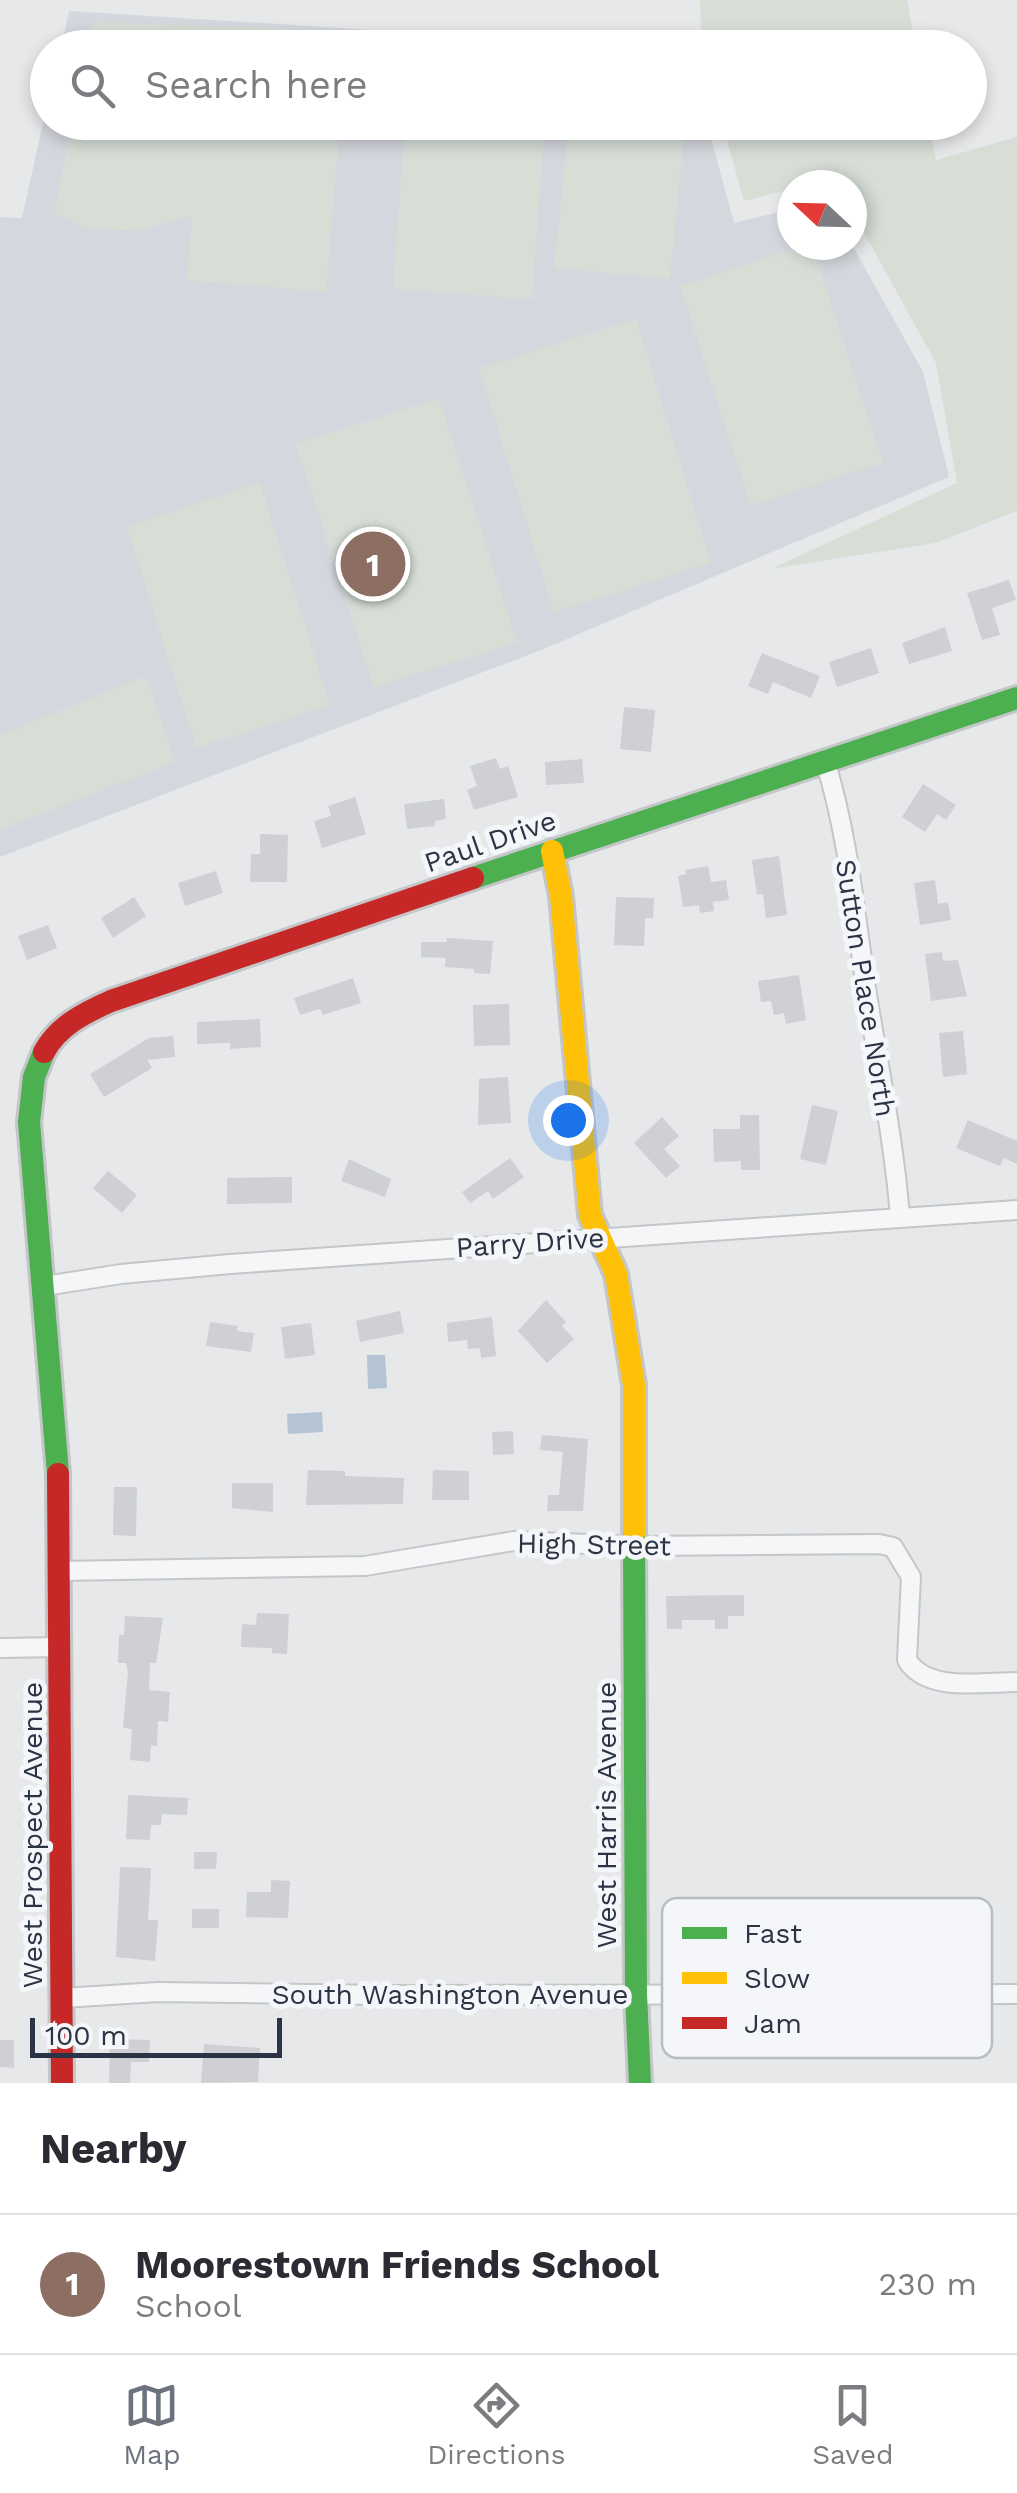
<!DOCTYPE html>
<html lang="en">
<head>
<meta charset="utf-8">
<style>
	body { margin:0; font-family:"Work Sans",sans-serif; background:#f2f2f3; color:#2b2b33 }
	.compass { position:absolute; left:777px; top:170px; width:90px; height:90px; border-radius:50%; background:#fff; box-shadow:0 5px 15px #0003; rotate:292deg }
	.scale { position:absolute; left:30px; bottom:25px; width:252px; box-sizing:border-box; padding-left:10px; border:5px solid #2b3445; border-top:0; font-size:28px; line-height:35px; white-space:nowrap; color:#2b3445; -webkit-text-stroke:8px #f4f6f9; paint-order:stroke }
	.you { position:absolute; left:568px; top:1120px; width:35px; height:35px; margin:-25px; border:8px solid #fff; border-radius:50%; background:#1a73e8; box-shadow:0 0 0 15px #1a73e833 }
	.badge { display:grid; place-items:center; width:65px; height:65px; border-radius:50%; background:#6c737f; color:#fff; font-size:32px; font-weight:700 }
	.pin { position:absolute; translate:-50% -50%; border:5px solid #fff; box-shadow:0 2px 10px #0006 }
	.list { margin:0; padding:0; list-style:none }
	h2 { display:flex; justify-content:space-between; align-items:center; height:130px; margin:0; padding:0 40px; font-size:42px }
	h2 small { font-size:32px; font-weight:400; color:#7c7c81 }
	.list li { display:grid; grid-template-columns:65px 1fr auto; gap:30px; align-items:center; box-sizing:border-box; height:140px; padding:0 40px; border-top:2px solid #e1e1e2 }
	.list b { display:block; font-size:38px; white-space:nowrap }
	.list p { margin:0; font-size:32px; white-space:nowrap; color:#7c7c81 }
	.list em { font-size:32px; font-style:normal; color:#7c7c81 }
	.icon { flex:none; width:55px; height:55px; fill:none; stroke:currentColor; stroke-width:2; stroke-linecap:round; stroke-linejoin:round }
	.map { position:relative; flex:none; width:1017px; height:2083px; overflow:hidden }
	.search { position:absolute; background:#fff; box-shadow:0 5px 15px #0003; left:30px; right:30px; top:30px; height:110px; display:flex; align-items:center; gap:25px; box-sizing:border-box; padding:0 35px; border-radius:55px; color:#7c7c81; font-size:38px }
	.sheet { height:270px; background:#fff }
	nav { display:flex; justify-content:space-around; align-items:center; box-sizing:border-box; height:140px; border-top:2px solid #e1e1e2; background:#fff; font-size:28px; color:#7c7c81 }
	nav a { display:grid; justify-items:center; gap:5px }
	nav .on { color:#6c737f }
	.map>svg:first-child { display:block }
	.built { fill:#d4d7dd }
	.green { fill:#d6ded6 }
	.water { fill:#b4c4d5 }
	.building { fill:#ced0d3 }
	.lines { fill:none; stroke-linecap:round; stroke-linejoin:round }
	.street-casing { stroke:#c4c6c8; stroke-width:22 }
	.fast-casing { stroke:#c4c6c8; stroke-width:28 }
	.slow-casing { stroke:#c4c6c8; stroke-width:28 }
	.jam-casing { stroke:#c4c6c8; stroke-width:28 }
	.street { stroke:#f5f6f7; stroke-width:18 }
	.fast { stroke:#4caf50; stroke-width:22 }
	.slow { stroke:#ffc107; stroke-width:22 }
	.jam { stroke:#c62828; stroke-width:22 }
	.labels { text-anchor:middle; stroke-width:10; stroke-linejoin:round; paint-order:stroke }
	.street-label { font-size:28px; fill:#2b3445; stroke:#f4f6f9 }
	.key { fill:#f4f6f9; stroke:#b8bcc3; stroke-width:2.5 }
	.key-label { font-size:28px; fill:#2b3445 }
</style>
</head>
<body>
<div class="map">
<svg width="1017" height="2083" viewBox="0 0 1017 2083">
	<rect width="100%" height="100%" fill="#e6e8ea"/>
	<path class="built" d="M 69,11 L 643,47 L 61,48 Z
		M 47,105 L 48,122 L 707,123 L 734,223 L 792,209 L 792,245 L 852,245 L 923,372 L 949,477 L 541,650 L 0,857 L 0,217 L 22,218 Z"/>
	<path class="green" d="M 700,0 L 907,0 L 916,47 L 702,47 Z
		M 93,22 L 298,29 L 297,47 L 88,47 Z
		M 72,123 L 340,123 L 326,292 L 187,280 L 192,216 L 138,231 L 85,228 L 54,213 Z
		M 405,123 L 545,123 L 532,299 L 393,289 Z
		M 569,123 L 685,123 L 670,279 L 554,268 Z
		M 722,123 L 929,123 L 936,160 L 1017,137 L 1017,511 L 935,543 L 771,569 L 957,483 L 936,363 L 852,211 L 852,185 L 837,185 L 834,179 L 792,185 L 792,189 L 744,201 Z
		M 806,245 L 812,245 L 883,463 L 751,506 L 680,286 Z
		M 636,319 L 711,563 L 554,612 L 479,368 Z
		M 439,398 L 517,642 L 374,688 L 296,444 Z
		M 260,483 L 330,705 L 196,748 L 127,526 Z
		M 146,676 L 175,762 L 0,830 L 0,735 Z"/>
	<path class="water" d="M 367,1355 L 385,1355 L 387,1388 L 368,1389 Z
		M 322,1412 L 323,1432 L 288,1434 L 287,1414 Z"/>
	<path class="building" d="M 1009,580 L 1016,600 L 992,608 L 1000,635 L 982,640 L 967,593 Z
		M 945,627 L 952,651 L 909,664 L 902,643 Z
		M 871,648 L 879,673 L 837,687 L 829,662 Z
		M 762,653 L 820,676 L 811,698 L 773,682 L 768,694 L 748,686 Z
		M 624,707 L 655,710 L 651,752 L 620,749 Z
		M 496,758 L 500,769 L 508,766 L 518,797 L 474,810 L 467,790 L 477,786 L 470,766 Z
		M 582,759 L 584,783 L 546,785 L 545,762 Z
		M 923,784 L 956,805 L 946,820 L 937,814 L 925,832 L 902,817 Z
		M 355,797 L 366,834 L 322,848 L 314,821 L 331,816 L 328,806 Z
		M 444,799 L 446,819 L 435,821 L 435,826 L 407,829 L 404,804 Z
		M 260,834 L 288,835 L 287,882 L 250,882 L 251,854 L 260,854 Z
		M 779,856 L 787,915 L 766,918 L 763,894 L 757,895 L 752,860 Z
		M 708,866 L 711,882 L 726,880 L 729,900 L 713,902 L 714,911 L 700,913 L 699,905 L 683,907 L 678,876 L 686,874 L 685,870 Z
		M 216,871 L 223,893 L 185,906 L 178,883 Z
		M 935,880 L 938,904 L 948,902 L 951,920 L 920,925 L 914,883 Z
		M 134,897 L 146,916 L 113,938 L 101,918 Z
		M 616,897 L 654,898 L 653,918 L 645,918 L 644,946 L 614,945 Z
		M 48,925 L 57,948 L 27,960 L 18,936 Z
		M 447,938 L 493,941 L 490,974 L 474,973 L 474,969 L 445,967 L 446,958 L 421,957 L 421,942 L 447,942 Z
		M 942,952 L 943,961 L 958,960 L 967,996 L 931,1001 L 925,954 Z
		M 799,975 L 806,1020 L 786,1024 L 784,1013 L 774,1015 L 771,1001 L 761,1002 L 758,981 Z
		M 353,978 L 361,1003 L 323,1015 L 320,1009 L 300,1015 L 294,998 Z
		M 509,1004 L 510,1045 L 474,1046 L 473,1005 Z
		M 260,1019 L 261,1047 L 230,1049 L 230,1043 L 197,1044 L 197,1022 Z
		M 963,1031 L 967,1074 L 943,1077 L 939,1033 Z
		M 173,1036 L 175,1057 L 147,1060 L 152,1068 L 104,1097 L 90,1074 L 149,1038 Z
		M 508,1077 L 511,1123 L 478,1125 L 479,1079 Z
		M 812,1105 L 838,1111 L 826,1165 L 800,1159 Z
		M 740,1115 L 759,1115 L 760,1170 L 741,1170 L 741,1161 L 714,1162 L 713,1129 L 740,1129 Z
		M 662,1117 L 679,1136 L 664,1149 L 680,1166 L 666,1178 L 634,1143 Z
		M 968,1120 L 1017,1141 L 1017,1164 L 1004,1158 L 1000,1166 L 956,1148 Z
		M 510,1158 L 524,1177 L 493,1199 L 488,1191 L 470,1203 L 462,1192 Z
		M 349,1159 L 391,1179 L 385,1197 L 341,1181 Z
		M 108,1171 L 137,1195 L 122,1213 L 93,1188 Z
		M 292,1177 L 292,1203 L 227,1204 L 227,1178 Z
		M 546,1300 L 566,1322 L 562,1326 L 574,1339 L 547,1363 L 518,1331 Z
		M 400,1311 L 404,1333 L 360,1342 L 356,1321 Z
		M 492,1317 L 496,1356 L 481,1358 L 480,1348 L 468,1349 L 467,1340 L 448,1342 L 447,1323 Z
		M 210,1322 L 238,1326 L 237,1331 L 254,1333 L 251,1352 L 206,1346 Z
		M 311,1323 L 315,1355 L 285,1359 L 281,1327 Z
		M 513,1431 L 514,1454 L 493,1455 L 492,1432 Z
		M 542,1435 L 588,1439 L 583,1511 L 547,1511 L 548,1495 L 559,1495 L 563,1452 L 540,1450 Z
		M 308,1470 L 345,1471 L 345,1476 L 404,1478 L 403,1504 L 306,1505 Z
		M 433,1470 L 469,1471 L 469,1500 L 432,1500 Z
		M 232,1483 L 273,1483 L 273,1512 L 232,1508 Z
		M 114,1487 L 137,1487 L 136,1536 L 113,1535 Z
		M 744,1595 L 744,1616 L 728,1616 L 728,1629 L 715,1629 L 715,1620 L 682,1620 L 682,1629 L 667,1629 L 666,1596 Z
		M 257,1613 L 289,1614 L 287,1654 L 272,1653 L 272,1648 L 241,1647 L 242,1624 L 256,1625 Z
		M 125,1616 L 163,1618 L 156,1663 L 150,1663 L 149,1690 L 170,1692 L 168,1722 L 158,1721 L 157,1746 L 151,1745 L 150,1762 L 130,1760 L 132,1729 L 123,1728 L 128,1672 L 126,1663 L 118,1663 L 119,1635 L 124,1635 Z
		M 128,1795 L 188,1798 L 187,1815 L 162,1814 L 161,1825 L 151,1825 L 150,1840 L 126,1839 Z
		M 194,1852 L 217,1852 L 216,1869 L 194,1869 Z
		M 120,1867 L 151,1868 L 148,1920 L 158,1920 L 155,1961 L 116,1957 Z
		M 271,1880 L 290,1881 L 288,1918 L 246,1917 L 247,1892 L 271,1892 Z
		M 192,1909 L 219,1909 L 219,1928 L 192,1928 Z
		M 110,2039 L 150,2040 L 149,2062 L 131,2062 L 130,2083 L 109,2083 Z
		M 0,2040 L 14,2040 L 14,2068 L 0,2067 Z
		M 204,2044 L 260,2048 L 258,2082 L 201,2083 Z"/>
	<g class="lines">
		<defs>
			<path id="street" d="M 825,761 C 848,834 855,913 866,988 C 878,1064 894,1140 900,1217
				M 45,1286 L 121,1274 L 230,1264 L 1017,1210
				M 60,1571 L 365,1566 L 514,1541 L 636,1546 L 879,1544 L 893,1547 L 911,1577 L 907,1660 C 927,1693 984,1682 1017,1682
				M 0,1648 L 61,1647
				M 63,1998 L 158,1992 L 384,1995 L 1017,1994"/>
			<path id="fast" d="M 473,878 L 1017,698
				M 44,1052 L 34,1077 L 29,1122 L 58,1474
				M 634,1533 L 636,1994 L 640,2083"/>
			<path id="slow" d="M 552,851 L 561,896 L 590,1215 L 616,1274 L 634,1385 L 634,1533"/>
			<path id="jam" d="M 44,1052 C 58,1026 84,1013 111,1001 L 473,878
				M 58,1474 L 62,2083"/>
		</defs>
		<use href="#street" class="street-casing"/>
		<use href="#fast" class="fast-casing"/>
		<use href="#slow" class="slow-casing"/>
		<use href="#jam" class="jam-casing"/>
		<use href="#street" class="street"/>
		<use href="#fast" class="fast"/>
		<use href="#slow" class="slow"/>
		<use href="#jam" class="jam"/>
	</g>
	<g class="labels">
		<g class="street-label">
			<text transform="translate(490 841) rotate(-19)" y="10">Paul Drive</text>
			<text transform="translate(866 988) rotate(81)" y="10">Sutton Place North</text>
			<text transform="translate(530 1242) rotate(-4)" y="10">Parry Drive</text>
			<text transform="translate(594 1544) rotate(1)" y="10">High Street</text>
			<text transform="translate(606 1815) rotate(-90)" y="10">West Harris Avenue</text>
			<text transform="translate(32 1835) rotate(-90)" y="10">West Prospect Avenue</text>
			<text x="450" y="2004">South Washington Avenue</text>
		</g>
	</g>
	<rect x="662" y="1898" width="330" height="160" rx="15" class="key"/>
	<rect x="682" y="1927" width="45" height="12" fill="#4caf50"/>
	<rect x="682" y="1972" width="45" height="12" fill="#ffc107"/>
	<rect x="682" y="2017" width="45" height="12" fill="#c62828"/>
	<g class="key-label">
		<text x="744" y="1943">Fast</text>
		<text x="744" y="1988">Slow</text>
		<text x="744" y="2033">Jam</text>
	</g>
</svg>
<svg class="compass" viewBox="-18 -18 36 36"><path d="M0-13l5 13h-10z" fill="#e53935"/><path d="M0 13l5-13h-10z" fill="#7c7c81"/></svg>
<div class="scale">100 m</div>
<div class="you"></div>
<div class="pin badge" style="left:373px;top:564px;background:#8d6e63">1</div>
<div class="search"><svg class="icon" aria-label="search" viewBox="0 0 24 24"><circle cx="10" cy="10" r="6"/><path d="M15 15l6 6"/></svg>Search here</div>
</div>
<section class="sheet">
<h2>Nearby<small></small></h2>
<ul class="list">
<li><span class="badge" style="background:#8d6e63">1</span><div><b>Moorestown Friends School</b><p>School</p></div><em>230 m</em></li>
</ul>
</section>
<nav>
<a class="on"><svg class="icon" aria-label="map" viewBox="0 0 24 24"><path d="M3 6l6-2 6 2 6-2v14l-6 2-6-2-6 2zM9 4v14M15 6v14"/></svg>Map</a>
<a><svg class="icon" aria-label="directions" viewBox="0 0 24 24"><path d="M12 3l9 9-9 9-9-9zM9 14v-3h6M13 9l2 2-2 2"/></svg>Directions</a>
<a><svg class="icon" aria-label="saved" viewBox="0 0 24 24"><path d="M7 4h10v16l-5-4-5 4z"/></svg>Saved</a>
</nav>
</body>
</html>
